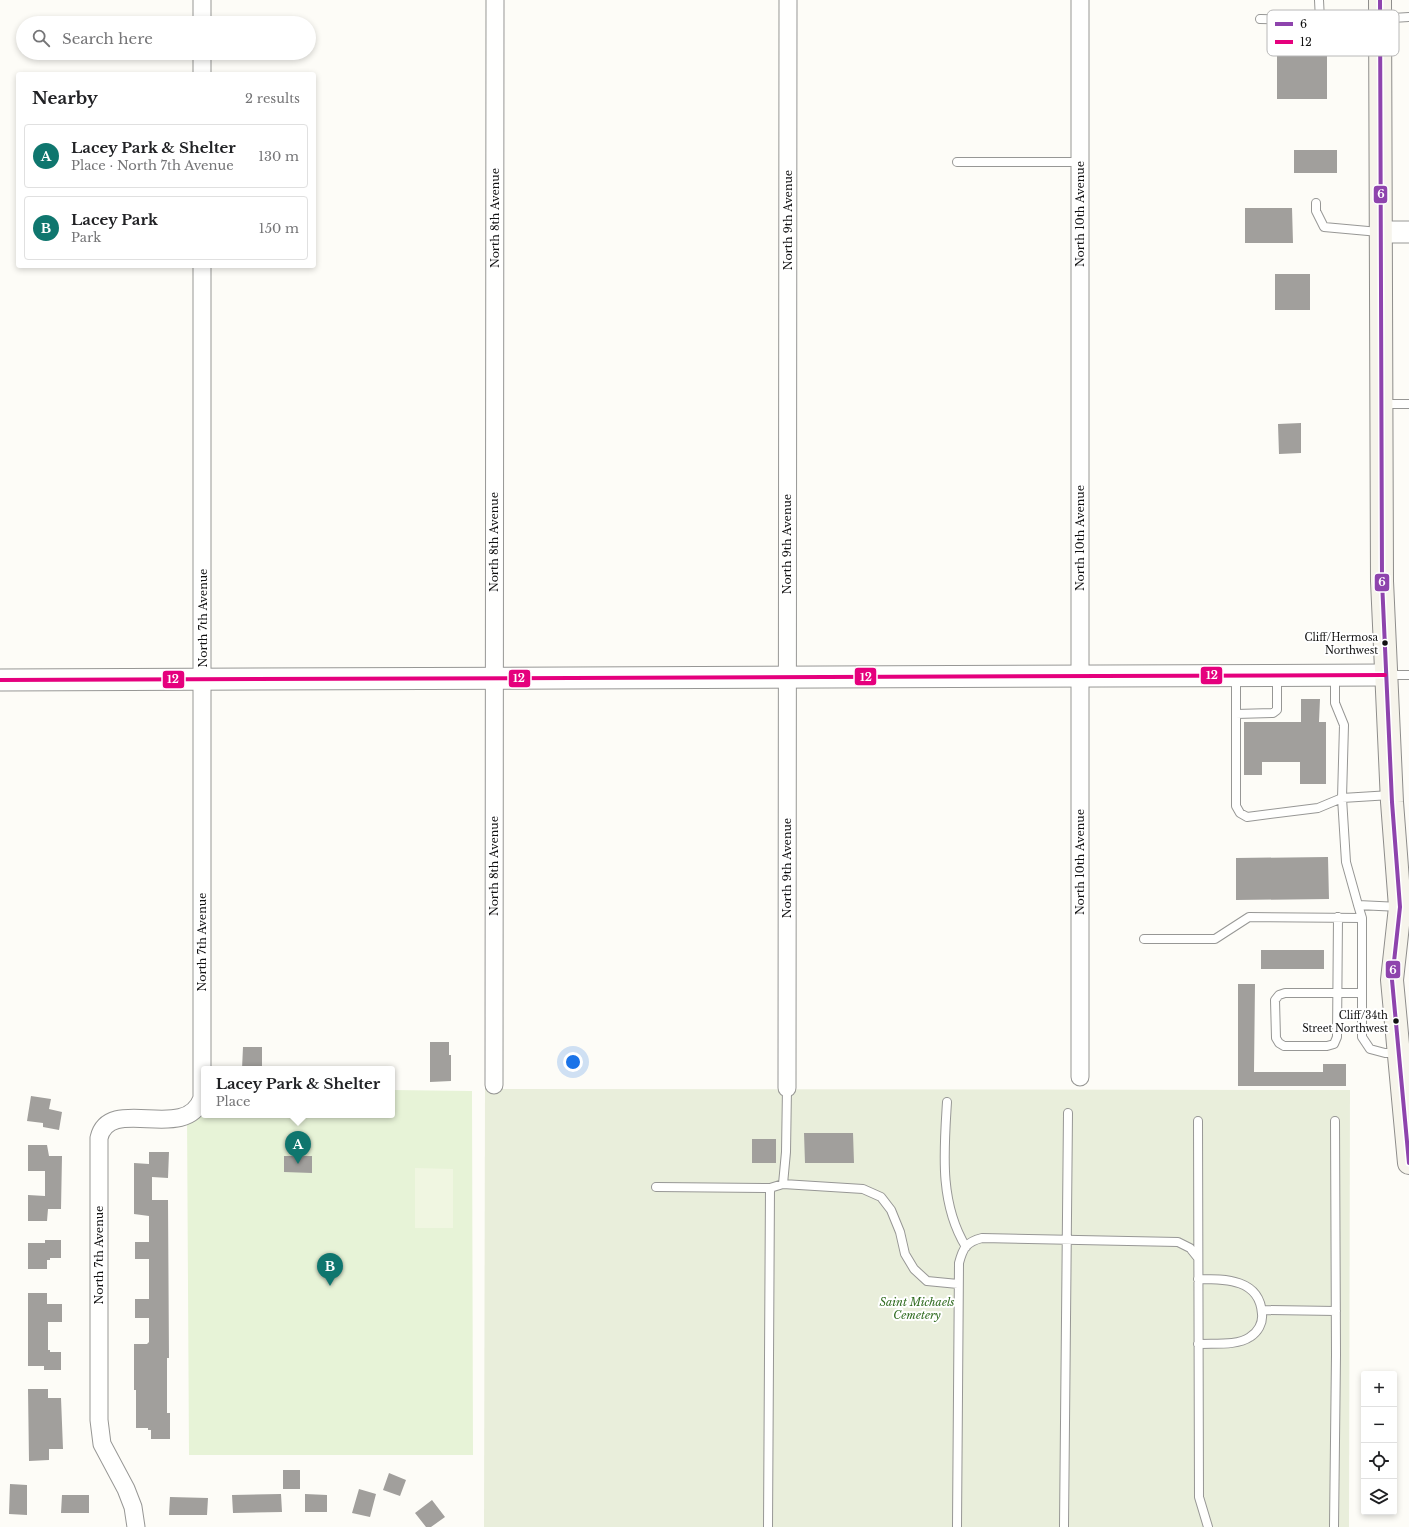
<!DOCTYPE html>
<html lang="en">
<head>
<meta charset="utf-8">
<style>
	body { margin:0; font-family:"Libre Baskerville",serif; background:#f2f2f2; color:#202124 }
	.controls { position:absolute; right:12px; bottom:12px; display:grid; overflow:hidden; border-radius:4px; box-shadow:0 2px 6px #0003 }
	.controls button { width:36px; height:36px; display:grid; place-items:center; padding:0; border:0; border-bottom:1px solid #e0e0e0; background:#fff; color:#202124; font:20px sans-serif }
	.you { position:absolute; left:573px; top:1062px; width:14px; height:14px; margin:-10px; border:3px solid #fff; border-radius:50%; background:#1a73e8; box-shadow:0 0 0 6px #1a73e833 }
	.badge { display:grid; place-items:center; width:26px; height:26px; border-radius:50%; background:#0f766e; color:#fff; font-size:13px; font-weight:700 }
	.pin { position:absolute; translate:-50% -33px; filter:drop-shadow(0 1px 2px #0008) }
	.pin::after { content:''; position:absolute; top:21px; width:14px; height:12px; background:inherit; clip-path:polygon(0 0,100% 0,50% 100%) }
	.popup { position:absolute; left:201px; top:1066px; width:194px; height:52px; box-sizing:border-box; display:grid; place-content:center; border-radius:4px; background:#fff; filter:drop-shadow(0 1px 3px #0005); font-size:13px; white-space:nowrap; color:#757577 }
	.popup b { font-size:15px; color:#202124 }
	.popup::after { content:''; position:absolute; left:50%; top:100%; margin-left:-8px; border:8px solid transparent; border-top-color:#fff }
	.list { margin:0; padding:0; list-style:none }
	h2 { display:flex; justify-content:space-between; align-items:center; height:52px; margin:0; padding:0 16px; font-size:17px }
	h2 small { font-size:13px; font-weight:400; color:#757577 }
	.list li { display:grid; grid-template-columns:26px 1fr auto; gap:12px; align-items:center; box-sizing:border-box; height:64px; margin:0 8px 8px; padding:0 8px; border:1px solid #e0e0e0; border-radius:4px }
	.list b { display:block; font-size:15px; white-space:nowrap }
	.list p { margin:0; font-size:13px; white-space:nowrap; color:#757577 }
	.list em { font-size:13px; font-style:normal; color:#757577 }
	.icon { flex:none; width:22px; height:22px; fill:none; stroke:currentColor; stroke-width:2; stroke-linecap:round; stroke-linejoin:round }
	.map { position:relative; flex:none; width:1409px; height:1527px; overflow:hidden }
	.search { position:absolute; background:#fff; box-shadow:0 2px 6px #0003; left:16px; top:16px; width:300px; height:44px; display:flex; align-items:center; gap:10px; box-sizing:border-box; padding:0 14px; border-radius:22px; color:#757577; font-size:15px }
	.panel { position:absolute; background:#fff; box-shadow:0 2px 6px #0003; left:16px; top:72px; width:300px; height:196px; border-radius:4px }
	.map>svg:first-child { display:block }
	.green { fill:#e7f3d7 }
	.cemetery { fill:#e9eedb }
	.pitch { fill:#f0f6e1 }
	.building { fill:#a19f9c }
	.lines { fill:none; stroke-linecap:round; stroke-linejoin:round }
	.service-casing { stroke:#979795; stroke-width:10 }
	.minor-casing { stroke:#979795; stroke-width:19 }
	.tertiary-casing { stroke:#979795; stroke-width:23 }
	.secondary-casing { stroke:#8e8d8b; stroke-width:24 }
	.service { stroke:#fffffe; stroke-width:8 }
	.minor { stroke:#fffffe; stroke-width:17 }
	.tertiary { stroke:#fffffe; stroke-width:21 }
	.secondary { stroke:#f6f4eb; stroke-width:22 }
	.bus-1-casing { stroke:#fff; stroke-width:7 }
	.bus-2-casing { stroke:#fff; stroke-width:7 }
	.bus-1 { stroke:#8e44ad; stroke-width:4 }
	.bus-2 { stroke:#e5007d; stroke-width:4 }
	.bus-dot { fill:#111; stroke:#fff; stroke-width:1.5 }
	.labels { text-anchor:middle; stroke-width:4; stroke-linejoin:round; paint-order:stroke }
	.bus-label { font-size:10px; fill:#111; stroke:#fff; text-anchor:end }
	.street-label { font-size:11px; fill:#111; stroke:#fff }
	.park-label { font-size:11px; font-style:italic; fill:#2f6b1f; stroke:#fff }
	.key { fill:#fff; stroke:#b8b8b8; stroke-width:1 }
	.key-label { font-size:11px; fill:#111 }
	.line-badge { stroke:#fff; stroke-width:1.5 }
	.badge-label { font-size:11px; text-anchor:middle; font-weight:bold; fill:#fff }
</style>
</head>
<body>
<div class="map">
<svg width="1409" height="1527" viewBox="0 0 1409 1527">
	<rect width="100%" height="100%" fill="#fdfcf7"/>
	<path class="green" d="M 204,1088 L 204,1115 L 392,1115 L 392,1090 L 472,1091 L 473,1455 L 189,1455 L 187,1117 Z"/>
	<path class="cemetery" d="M 485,1089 L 1350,1090 L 1349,1527 L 484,1527 Z"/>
	<path class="pitch" d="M 415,1168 L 453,1169 L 453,1228 L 415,1228 Z"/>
	<path class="building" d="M 1277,54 L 1327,54 L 1327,99 L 1277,99 Z
		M 1294,150 L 1337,150 L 1337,173 L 1294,173 Z
		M 1245,208 L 1292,208 L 1293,243 L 1245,243 Z
		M 1275,274 L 1310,274 L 1310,310 L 1275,310 Z
		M 1301,423 L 1301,453 L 1279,454 L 1278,424 Z
		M 1301,699 L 1320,699 L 1319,722 L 1326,722 L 1326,784 L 1300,784 L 1300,762 L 1262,762 L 1262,775 L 1244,775 L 1244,722 L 1301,722 Z
		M 1328,857 L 1329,899 L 1236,900 L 1236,858 Z
		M 1261,950 L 1324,950 L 1324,969 L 1261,969 Z
		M 1238,984 L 1255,984 L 1254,1072 L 1323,1072 L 1323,1064 L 1346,1064 L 1346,1086 L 1238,1086 Z
		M 430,1042 L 449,1042 L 449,1055 L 451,1055 L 451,1081 L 430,1082 Z
		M 243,1047 L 262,1047 L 262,1069 L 242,1069 Z
		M 31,1096 L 51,1099 L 49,1109 L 62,1112 L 59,1130 L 43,1127 L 43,1123 L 27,1121 Z
		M 804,1133 L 853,1133 L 854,1163 L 805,1163 Z
		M 752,1139 L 776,1139 L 776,1163 L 752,1163 Z
		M 28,1145 L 47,1145 L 49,1156 L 62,1156 L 61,1209 L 48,1209 L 47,1221 L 28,1221 L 28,1195 L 45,1196 L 45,1171 L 28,1171 Z
		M 149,1152 L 169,1152 L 168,1178 L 152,1177 L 152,1200 L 168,1200 L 169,1358 L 167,1358 L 167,1413 L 170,1413 L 170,1439 L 151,1439 L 151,1430 L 148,1430 L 148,1428 L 136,1428 L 136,1390 L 134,1390 L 134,1344 L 147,1344 L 149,1342 L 149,1318 L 135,1318 L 135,1299 L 149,1299 L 149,1259 L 135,1259 L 135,1242 L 149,1242 L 149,1216 L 134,1214 L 134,1163 L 149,1164 Z
		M 284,1156 L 312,1156 L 312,1173 L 284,1172 Z
		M 45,1240 L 61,1240 L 61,1258 L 50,1258 L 50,1260 L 47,1260 L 47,1269 L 28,1269 L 28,1243 L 45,1243 Z
		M 28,1293 L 47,1293 L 47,1304 L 62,1304 L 62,1322 L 48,1322 L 48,1350 L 50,1350 L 50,1352 L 61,1352 L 61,1370 L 44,1370 L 44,1366 L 28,1366 Z
		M 28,1389 L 48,1389 L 48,1398 L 61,1398 L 63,1449 L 49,1449 L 49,1460 L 29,1461 Z
		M 283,1470 L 300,1470 L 300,1489 L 283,1489 Z
		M 389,1473 L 406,1480 L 400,1496 L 383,1490 Z
		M 10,1484 L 27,1485 L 27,1515 L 9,1514 Z
		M 359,1489 L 376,1494 L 370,1517 L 352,1513 Z
		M 281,1494 L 282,1512 L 233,1513 L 232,1495 Z
		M 305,1494 L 327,1495 L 327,1512 L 305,1512 Z
		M 62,1495 L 89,1495 L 89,1513 L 61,1513 Z
		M 170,1497 L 208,1498 L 207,1515 L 169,1515 Z
		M 432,1500 L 445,1517 L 431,1527 L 426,1527 L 415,1513 Z"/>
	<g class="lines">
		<defs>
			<path id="service" d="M 1319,0 L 1320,20
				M 1260,19 L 1343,21 L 1409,17
				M 957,162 L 1080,162
				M 1316,203 L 1316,211 L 1324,227 L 1379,232
				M 1382,404 L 1409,404
				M 1388,675 L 1409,675
				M 1236,676 L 1236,806 L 1240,813 L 1247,817 L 1318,808 L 1342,798 L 1346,862 L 1358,905
				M 1335,676 L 1335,703 L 1344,725 L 1342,798 L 1391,795
				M 1236,714 L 1273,713 L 1277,710 L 1277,676
				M 1338,917 L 1337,1037 L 1334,1044 L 1327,1046 L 1284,1046 L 1279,1043 L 1276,1038 L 1275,1000 L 1279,995 L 1285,993 L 1362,993
				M 1144,939 L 1215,939 L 1249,917 L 1362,918
				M 1398,1053 L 1385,1053 L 1370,1049 L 1362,1037 L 1362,918 L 1358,905 L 1400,907
				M 947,1102 C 944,1151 939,1203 966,1247
				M 1198,1121 L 1199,1497 L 1208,1527
				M 783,1184 L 786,1152 L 787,1088
				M 656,1187 L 770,1188
				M 1198,1279 C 1226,1279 1260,1279 1262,1314 C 1263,1323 1258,1332 1250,1337 C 1237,1346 1214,1343 1198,1344
				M 1262,1310 L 1336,1311
				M 768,1527 L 770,1188 L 783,1184 L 863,1189 L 881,1197 L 891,1210 L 900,1232 L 905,1254 L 914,1269 L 927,1281 L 958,1284
				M 957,1527 L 959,1263 C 963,1248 966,1242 982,1238 L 1178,1242 L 1190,1248 L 1198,1258
				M 1064,1527 L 1068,1113
				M 1334,1527 L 1336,1355 L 1335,1121"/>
			<path id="minor" d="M 202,0 L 202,23
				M 1080,0 L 1080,1077
				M 202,53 L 202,74
				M 494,1085 L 495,0
				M 787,1088 L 788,0
				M 136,1527 L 133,1507 L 126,1489 L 102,1444 L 99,1420 L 99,1138 C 109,1094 186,1144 202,1098 L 202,266"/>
			<path id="tertiary" d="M 1380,232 L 1409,232
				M 0,680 L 1385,675"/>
			<path id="secondary" d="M 1380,0 L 1382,581 L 1392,802 L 1400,907 L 1392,980 L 1409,1163"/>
		</defs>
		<use href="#service" class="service-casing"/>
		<use href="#minor" class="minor-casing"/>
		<use href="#tertiary" class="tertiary-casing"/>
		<use href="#secondary" class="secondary-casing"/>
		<use href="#service" class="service"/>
		<use href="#minor" class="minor"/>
		<use href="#tertiary" class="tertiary"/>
		<use href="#secondary" class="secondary"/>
		<defs>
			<path id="bus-1" d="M 1380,0 L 1382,581 L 1392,802 L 1400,907 L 1392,980 L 1409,1163"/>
			<path id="bus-2" d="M 0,680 L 1385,675"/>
		</defs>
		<use href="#bus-1" class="bus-1-casing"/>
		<use href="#bus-2" class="bus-2-casing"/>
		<use href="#bus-1" class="bus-1"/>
		<use href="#bus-2" class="bus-2"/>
	</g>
	<g class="bus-dot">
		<circle cx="1385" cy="643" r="3.5"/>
		<circle cx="1396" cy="1021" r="3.5"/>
	</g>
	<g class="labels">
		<g class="bus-label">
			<text x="1378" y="641">Cliff/Hermosa<tspan x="1378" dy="13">Northwest</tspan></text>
			<text x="1388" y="1019">Cliff/34th<tspan x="1388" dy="13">Street Northwest</tspan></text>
		</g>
		<g class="street-label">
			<text transform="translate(1080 214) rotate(-90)" y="4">North 10th Avenue</text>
			<text transform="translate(495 218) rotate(-90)" y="4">North 8th Avenue</text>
			<text transform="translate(788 220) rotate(-90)" y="4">North 9th Avenue</text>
			<text transform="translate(1080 538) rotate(-90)" y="4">North 10th Avenue</text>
			<text transform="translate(494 542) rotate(-90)" y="4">North 8th Avenue</text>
			<text transform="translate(787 544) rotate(-90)" y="4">North 9th Avenue</text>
			<text transform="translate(203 618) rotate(-90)" y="4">North 7th Avenue</text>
			<text transform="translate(1080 862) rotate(-90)" y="4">North 10th Avenue</text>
			<text transform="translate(494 866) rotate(-90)" y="4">North 8th Avenue</text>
			<text transform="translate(787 868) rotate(-90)" y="4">North 9th Avenue</text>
			<text transform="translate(202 942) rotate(-90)" y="4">North 7th Avenue</text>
			<text transform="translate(99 1255) rotate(-90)" y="4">North 7th Avenue</text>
		</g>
		<g class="park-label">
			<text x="917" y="1306">Saint Michaels<tspan x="917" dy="13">Cemetery</tspan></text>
		</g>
	</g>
	<rect x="1267" y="10" width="132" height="46" rx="6" class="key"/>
	<rect x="1275" y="22" width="18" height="4" fill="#8e44ad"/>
	<rect x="1275" y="40" width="18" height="4" fill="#e5007d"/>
	<g class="key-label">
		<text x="1300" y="28">6</text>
		<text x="1300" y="46">12</text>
	</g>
	<g class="line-badge">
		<rect x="1373" y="185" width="15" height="19" rx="4" fill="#8e44ad"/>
		<rect x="1374" y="573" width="16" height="19" rx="4" fill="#8e44ad"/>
		<rect x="1200" y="666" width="23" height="19" rx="4" fill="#e5007d"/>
		<rect x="854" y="667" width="23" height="19" rx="4" fill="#e5007d"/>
		<rect x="508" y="669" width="23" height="19" rx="4" fill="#e5007d"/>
		<rect x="162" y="670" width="23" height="19" rx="4" fill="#e5007d"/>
		<rect x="1385" y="960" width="16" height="19" rx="4" fill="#8e44ad"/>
	</g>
	<g class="badge-label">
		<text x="1381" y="198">6</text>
		<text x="1382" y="586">6</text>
		<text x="1212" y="679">12</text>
		<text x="866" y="681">12</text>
		<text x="519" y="682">12</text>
		<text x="173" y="683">12</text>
		<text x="1393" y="974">6</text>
	</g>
</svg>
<div class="controls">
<button>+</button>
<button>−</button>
<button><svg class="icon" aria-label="locate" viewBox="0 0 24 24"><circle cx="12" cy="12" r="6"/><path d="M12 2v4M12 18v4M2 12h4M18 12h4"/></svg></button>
<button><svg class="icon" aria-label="layers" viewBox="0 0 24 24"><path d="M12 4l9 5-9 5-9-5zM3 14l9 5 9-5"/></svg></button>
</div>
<div class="you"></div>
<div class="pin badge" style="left:298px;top:1164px">A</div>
<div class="popup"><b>Lacey Park &amp; Shelter</b>Place</div>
<div class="pin badge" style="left:330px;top:1286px">B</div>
<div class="search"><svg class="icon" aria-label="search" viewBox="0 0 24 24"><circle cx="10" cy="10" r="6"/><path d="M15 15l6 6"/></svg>Search here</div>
<section class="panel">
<h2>Nearby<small>2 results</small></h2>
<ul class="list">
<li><span class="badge">A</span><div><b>Lacey Park &amp; Shelter</b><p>Place · North 7th Avenue</p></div><em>130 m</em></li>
<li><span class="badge">B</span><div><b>Lacey Park</b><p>Park</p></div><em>150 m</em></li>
</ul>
</section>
</div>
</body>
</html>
